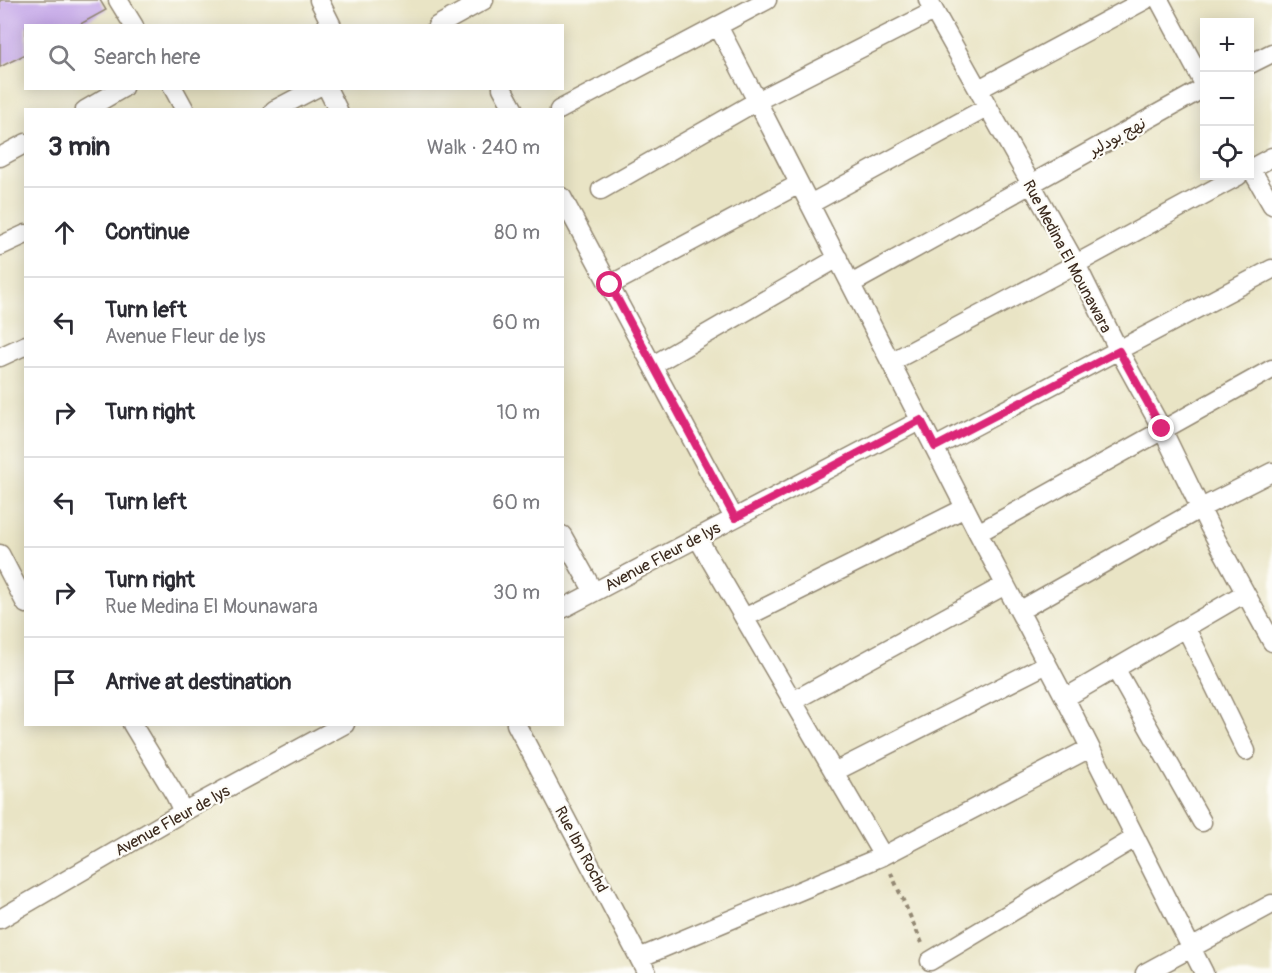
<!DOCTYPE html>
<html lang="en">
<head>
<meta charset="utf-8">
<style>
	body { margin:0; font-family:Pangolin,"Playpen Sans Arabic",sans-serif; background:#f2f2f3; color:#2b2b33 }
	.controls { position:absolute; right:18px; top:18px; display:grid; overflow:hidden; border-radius:0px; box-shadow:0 3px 15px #0003 }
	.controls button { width:54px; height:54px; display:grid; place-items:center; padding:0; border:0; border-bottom:2px solid #e1e1e2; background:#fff; color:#2b2b33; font:30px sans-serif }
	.stop { position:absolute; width:18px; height:18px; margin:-14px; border:4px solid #db2777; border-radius:50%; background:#fff }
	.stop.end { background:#db2777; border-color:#fff; box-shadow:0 2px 6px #0008 }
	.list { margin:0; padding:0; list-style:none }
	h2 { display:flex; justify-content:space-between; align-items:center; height:78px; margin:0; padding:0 24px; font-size:26px }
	h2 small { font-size:20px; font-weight:400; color:#7c7c81 }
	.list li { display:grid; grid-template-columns:39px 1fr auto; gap:18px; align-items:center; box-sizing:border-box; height:90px; padding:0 24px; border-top:2px solid #e1e1e2 }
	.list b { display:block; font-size:22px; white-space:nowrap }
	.list p { margin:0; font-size:20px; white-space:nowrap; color:#7c7c81 }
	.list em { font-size:20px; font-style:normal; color:#7c7c81 }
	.icon { flex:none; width:33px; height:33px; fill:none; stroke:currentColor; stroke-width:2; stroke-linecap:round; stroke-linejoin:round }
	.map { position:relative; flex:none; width:1272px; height:973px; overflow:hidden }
	.search { position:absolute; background:#fff; box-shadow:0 3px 15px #0003; left:24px; top:24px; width:540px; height:66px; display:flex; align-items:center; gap:15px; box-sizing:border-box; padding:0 21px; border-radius:0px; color:#7c7c81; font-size:22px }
	.panel { position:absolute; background:#fff; box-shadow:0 3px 15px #0003; left:24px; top:108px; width:540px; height:618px; border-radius:0px }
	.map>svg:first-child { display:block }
	.building { fill:#c1a2e7 }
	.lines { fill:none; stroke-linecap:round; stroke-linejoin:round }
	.minor-casing { stroke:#928772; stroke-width:21 }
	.path { stroke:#928772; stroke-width:4; stroke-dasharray:4.5 4.5; stroke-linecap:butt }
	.minor { stroke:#fff; stroke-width:18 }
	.route { stroke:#db2777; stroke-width:8 }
	.labels { text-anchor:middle; stroke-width:4.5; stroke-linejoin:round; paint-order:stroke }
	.street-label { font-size:16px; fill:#3b2a1e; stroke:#fdfcf7 }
</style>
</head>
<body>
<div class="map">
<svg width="1272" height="973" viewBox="0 0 1272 973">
	<rect width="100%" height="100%" fill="#fdfcf7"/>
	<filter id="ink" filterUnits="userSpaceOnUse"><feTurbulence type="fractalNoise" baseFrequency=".0167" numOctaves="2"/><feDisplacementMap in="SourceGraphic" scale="12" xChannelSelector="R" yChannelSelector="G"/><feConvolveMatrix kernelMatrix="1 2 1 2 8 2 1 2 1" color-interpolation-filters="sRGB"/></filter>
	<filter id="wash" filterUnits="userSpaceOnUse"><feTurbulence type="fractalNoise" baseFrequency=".008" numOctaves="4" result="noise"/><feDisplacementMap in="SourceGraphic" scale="24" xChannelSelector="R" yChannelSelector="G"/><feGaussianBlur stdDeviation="1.35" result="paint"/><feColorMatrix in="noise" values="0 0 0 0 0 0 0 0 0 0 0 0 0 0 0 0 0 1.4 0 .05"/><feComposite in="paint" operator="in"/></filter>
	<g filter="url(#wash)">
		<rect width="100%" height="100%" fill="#e9e4c5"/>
		<g id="blocks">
			<path class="building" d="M 0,0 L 100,0 L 106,10 L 77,26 L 26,26 L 26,54 L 0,67 Z"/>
		</g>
	</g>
	<g filter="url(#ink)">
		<use href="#blocks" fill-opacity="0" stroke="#928772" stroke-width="1.5"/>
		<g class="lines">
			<defs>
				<path id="minor" d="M 118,0 L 134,26
					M 319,0 L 332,26
					M 928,0 L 1076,264 L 1119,351 L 1162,429 L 1209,526 L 1272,642
					M 1159,0 L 1204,84
					M 437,26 L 484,0
					M 718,26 L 757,101 L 934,11
					M 1250,64 L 1272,53
					M 173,88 L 185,110
					M 327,88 L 338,110
					M 502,88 L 514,110
					M 979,89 L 1145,0
					M 85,110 L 123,88
					M 274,110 L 316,88
					M 559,110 L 767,0
					M 0,157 L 26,143
					M 1250,167 L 1272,205
					M 1250,169 L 1272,157
					M 601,190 L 757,101 L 978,533 L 1065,698 L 1204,973
					M 562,197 L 734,518
					M 810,204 L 988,107
					M 0,246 L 26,234
					M 851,284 L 1204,88
					M 610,285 L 799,184
					M 0,357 L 26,345
					M 891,362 L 1076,264 L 1238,176
					M 653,365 L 838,258
					M 935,447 L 1272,269
					M 978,533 L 1272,369
					M 562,535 L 594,592
					M 697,537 L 883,856
					M 0,554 L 26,604
					M 562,609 L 921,420
					M 1019,611 L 1201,508 L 1272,472
					M 744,618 L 965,508
					M 1186,628 L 1246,751
					M 1115,668 L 1202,822
					M 1065,698 L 1245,593
					M 793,701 L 1005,585
					M 132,724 L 175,795 L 183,812
					M 516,724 L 647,973
					M 834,772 L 1047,664
					M 0,919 L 183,812 L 345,724
					M 639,958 L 883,856 L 1090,748
					M 930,961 L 1135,838
					M 1145,973 L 1272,904"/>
			</defs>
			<use href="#minor" class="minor-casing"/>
			<path class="path" d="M 891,873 L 922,943"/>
			<use href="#minor" class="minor"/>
		</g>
	</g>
	<g class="lines" filter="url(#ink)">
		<path class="route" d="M 610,285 L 735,518 L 921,420 L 935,447 L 1119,351 L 1162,429"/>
	</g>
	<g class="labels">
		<g class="street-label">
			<text transform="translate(1117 136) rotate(-29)" y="6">نهج بودلير</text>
			<text transform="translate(1068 256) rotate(62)" y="6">Rue Medina El Mounawara</text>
			<text transform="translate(662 556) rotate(-28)" y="6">Avenue Fleur de lys</text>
			<text transform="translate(172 820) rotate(-29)" y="6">Avenue Fleur de lys</text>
			<text transform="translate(582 849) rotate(62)" y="6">Rue Ibn Rochd</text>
		</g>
	</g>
</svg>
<div class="controls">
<button>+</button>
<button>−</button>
<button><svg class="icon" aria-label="locate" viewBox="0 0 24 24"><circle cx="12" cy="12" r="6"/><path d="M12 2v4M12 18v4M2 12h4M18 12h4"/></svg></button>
</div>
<div class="stop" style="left:610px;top:285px"></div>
<div class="stop end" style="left:1162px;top:429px"></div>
<div class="search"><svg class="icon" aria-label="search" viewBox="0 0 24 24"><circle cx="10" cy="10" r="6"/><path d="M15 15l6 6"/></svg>Search here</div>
<section class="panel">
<h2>3 min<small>Walk · 240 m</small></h2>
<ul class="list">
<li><svg class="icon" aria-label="ahead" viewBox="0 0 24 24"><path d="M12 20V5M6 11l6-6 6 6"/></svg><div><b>Continue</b></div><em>80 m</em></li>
<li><svg class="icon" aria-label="left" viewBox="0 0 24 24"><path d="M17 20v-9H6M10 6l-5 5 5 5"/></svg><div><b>Turn left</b><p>Avenue Fleur de lys</p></div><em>60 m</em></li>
<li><svg class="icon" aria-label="right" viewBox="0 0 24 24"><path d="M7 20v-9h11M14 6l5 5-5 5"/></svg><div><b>Turn right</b></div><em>10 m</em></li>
<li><svg class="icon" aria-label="left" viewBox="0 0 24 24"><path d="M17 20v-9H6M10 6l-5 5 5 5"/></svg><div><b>Turn left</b></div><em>60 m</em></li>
<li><svg class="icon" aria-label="right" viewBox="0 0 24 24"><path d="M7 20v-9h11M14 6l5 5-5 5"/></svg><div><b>Turn right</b><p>Rue Medina El Mounawara</p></div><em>30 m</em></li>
<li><svg class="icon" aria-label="arrive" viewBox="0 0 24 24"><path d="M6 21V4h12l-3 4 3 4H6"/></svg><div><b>Arrive at destination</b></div></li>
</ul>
</section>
</div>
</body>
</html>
